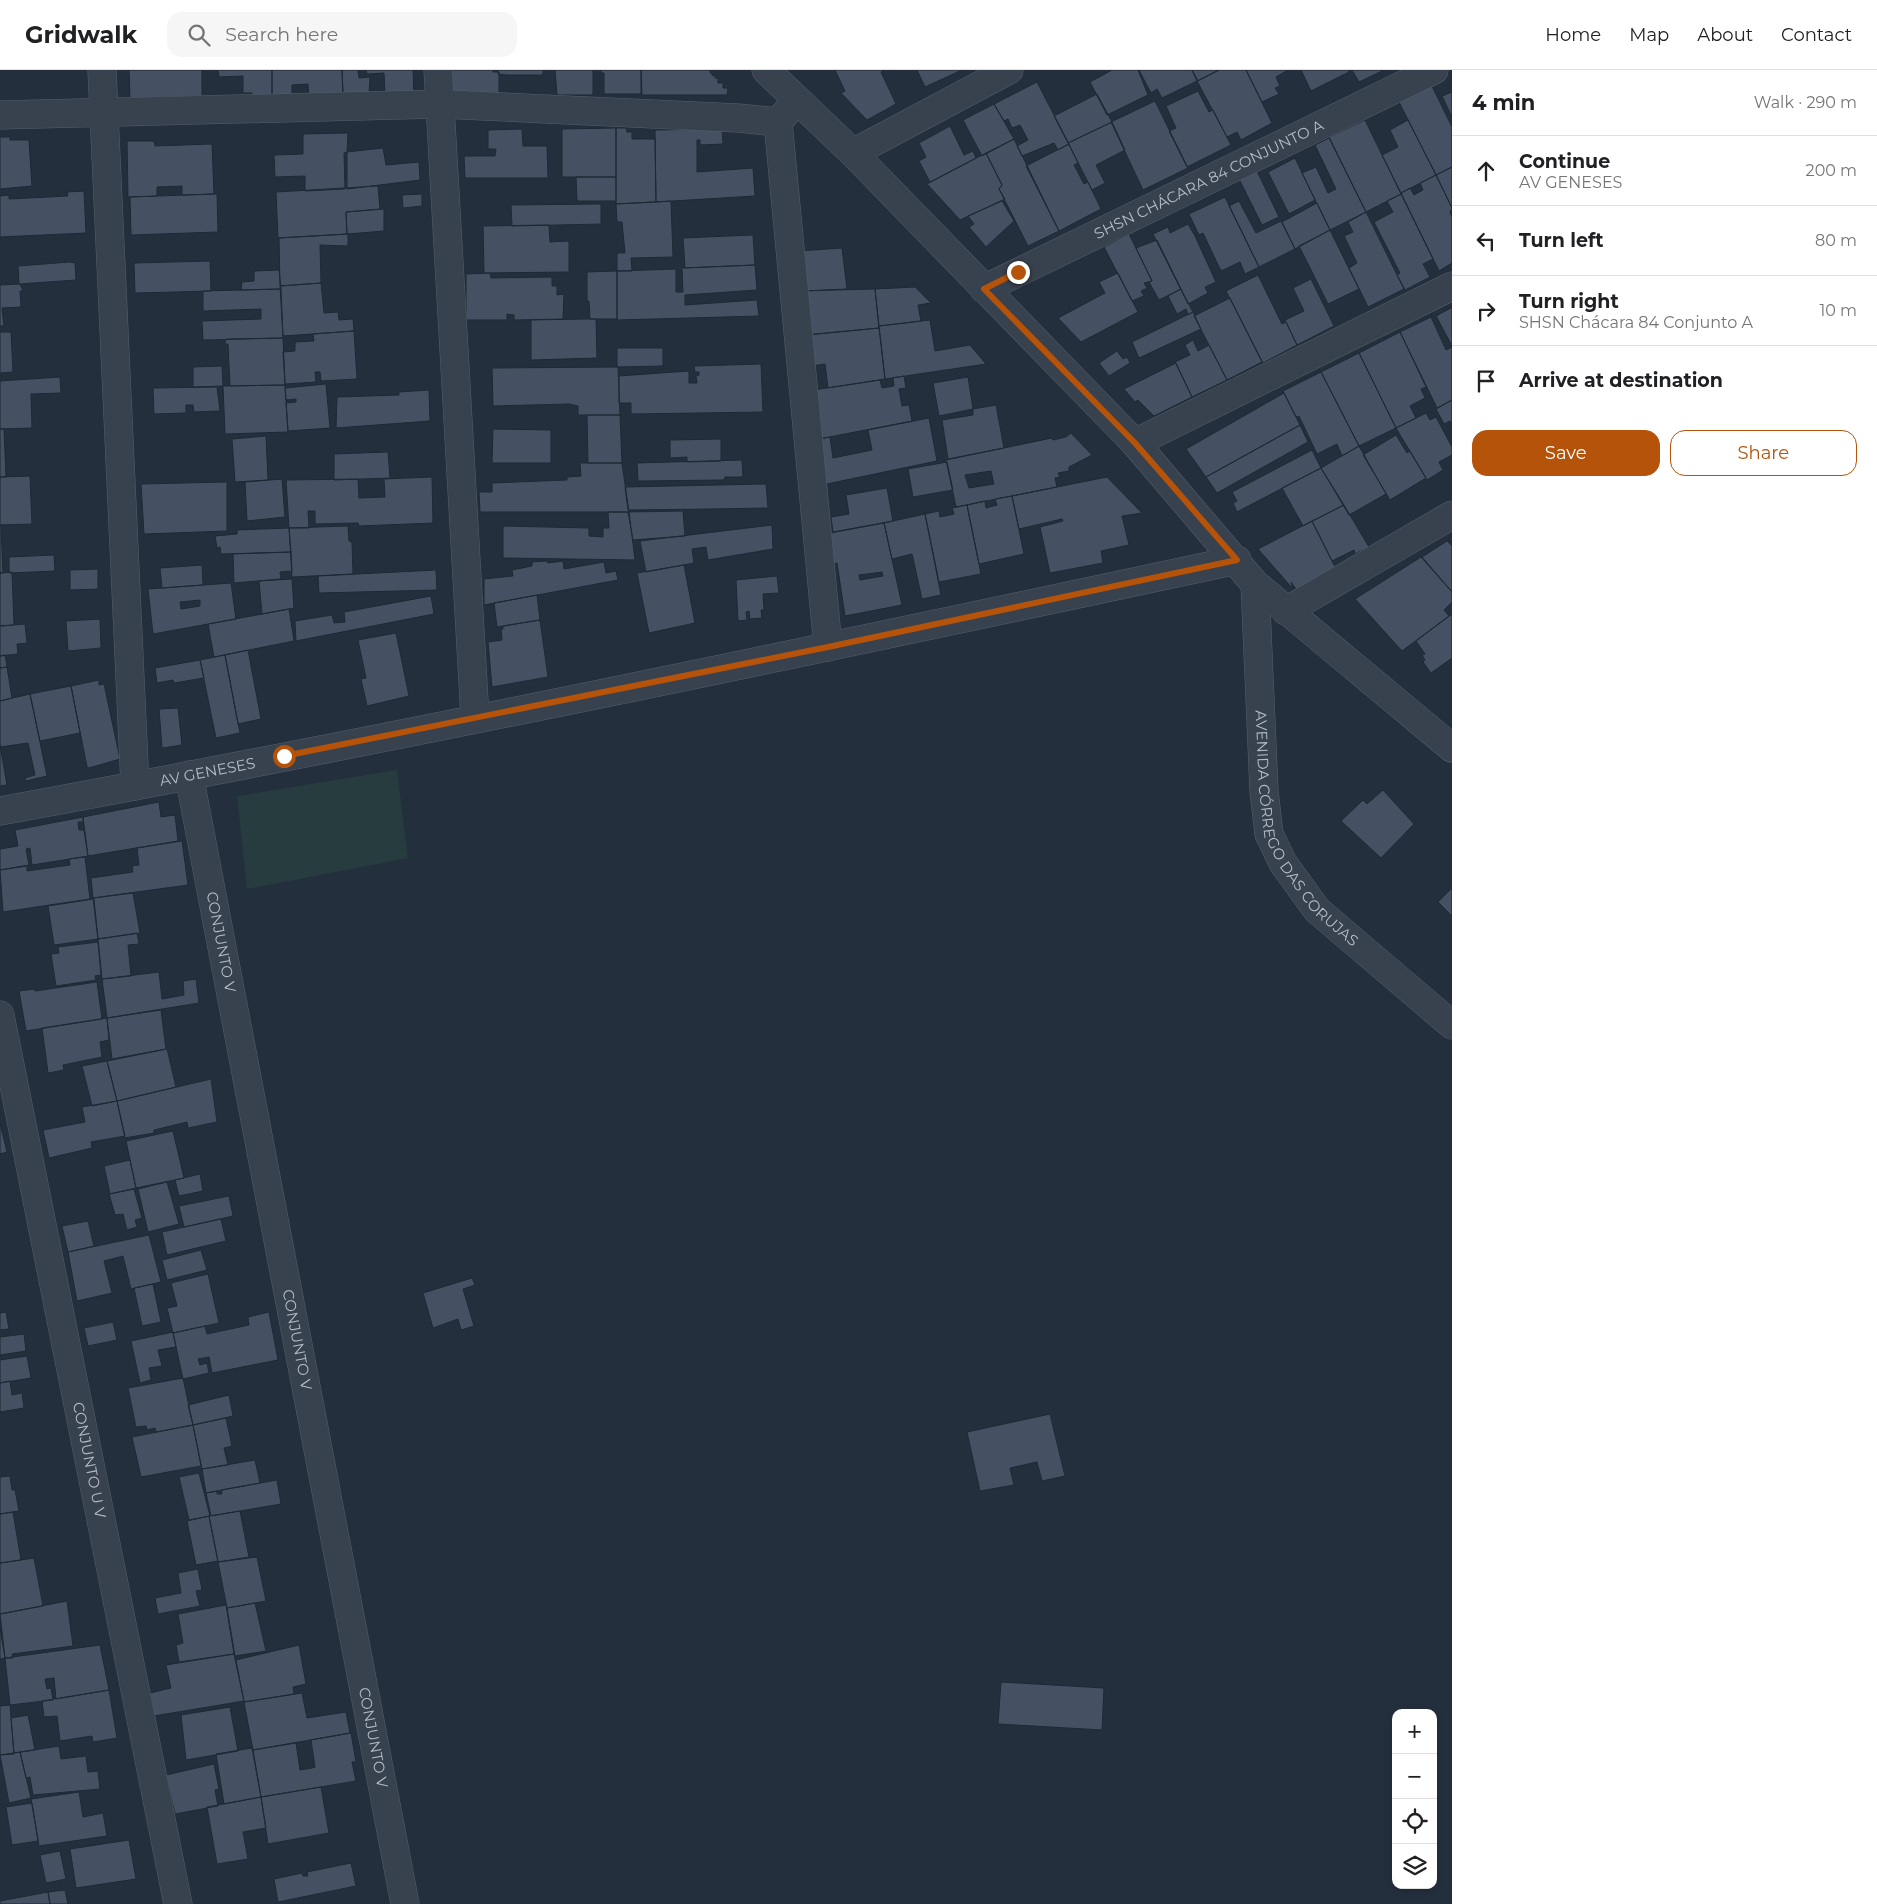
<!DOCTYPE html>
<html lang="en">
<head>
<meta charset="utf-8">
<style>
	body { margin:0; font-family:Montserrat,sans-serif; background:#f6f6f6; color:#202124 }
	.controls { position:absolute; right:15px; bottom:15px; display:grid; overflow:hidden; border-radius:10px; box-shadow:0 2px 8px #0003 }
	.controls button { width:45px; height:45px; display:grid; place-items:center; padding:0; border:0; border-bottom:1px solid #e0e0e0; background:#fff; color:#202124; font:25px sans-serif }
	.stop { position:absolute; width:15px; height:15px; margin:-11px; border:4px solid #b45309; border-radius:50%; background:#fff }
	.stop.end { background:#b45309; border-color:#fff; box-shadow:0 1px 5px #0008 }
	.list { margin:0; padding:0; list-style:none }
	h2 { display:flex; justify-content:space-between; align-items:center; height:65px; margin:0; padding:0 20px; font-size:21px }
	h2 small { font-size:16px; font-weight:400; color:#757577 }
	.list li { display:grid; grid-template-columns:32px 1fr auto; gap:15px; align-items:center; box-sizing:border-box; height:70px; padding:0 20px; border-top:1px solid #e0e0e0 }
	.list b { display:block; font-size:19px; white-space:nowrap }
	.list p { margin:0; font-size:16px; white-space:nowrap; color:#757577 }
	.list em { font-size:16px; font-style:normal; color:#757577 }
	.actions { display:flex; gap:10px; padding:15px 20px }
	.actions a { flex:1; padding:11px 0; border:1px solid #b45309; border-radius:15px; text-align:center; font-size:18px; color:#b45309 }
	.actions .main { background:#b45309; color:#fff }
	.icon { flex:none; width:28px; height:28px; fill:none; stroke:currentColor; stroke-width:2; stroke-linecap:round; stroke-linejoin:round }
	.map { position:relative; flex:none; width:1452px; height:1834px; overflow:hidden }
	header { display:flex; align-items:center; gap:30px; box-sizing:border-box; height:70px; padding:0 25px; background:#fff; border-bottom:1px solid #e0e0e0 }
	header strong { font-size:24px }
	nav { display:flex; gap:28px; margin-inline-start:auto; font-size:18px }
	.search { width:350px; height:45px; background:#f6f6f6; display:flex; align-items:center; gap:12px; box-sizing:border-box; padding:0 18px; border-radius:15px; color:#757577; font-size:19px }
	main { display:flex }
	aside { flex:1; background:#fff }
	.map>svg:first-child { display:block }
	.green { fill:#263c3f }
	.building { fill:#455162; stroke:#1f2835; fill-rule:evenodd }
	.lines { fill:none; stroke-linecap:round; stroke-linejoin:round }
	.minor-casing { stroke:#565f6c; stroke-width:29 }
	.minor { stroke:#38414e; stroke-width:28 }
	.route { stroke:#b45309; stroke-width:6 }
	.labels { text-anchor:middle; stroke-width:4; stroke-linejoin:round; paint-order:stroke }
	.street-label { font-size:15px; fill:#b4bcc9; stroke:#1d2633 }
</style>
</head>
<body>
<header>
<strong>Gridwalk</strong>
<div class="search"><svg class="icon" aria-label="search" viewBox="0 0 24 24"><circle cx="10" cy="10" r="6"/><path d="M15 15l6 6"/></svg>Search here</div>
<nav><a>Home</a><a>Map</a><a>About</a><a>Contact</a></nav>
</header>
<main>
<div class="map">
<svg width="1452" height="1834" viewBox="0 0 1452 1834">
	<rect width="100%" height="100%" fill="#242f3e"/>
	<path class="green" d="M 397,700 L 408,788 L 247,819 L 237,726 Z"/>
	<path class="building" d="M 129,0 L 202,0 L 202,26 L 130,28 Z
		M 218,0 L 272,0 L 272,26 L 252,26 L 252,23 L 243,23 L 243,6 L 219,7 Z
		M 272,0 L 342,0 L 343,25 L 309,26 L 308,14 L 292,15 L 292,26 L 272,26 Z
		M 342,0 L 358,0 L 359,8 L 370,7 L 369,25 L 343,25 Z
		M 366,0 L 413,0 L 414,25 L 385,25 L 384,3 L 367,4 Z
		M 449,0 L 493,0 L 493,2 L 499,2 L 499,24 L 449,24 Z
		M 498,0 L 543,0 L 543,5 L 507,5 L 498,4 Z
		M 555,0 L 593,0 L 593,25 L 557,25 Z
		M 601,0 L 641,0 L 641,24 L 604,24 L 604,3 L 601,3 Z
		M 641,0 L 709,0 L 713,6 L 715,5 L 715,8 L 718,8 L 718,13 L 723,13 L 723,18 L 728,18 L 727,25 L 642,25 Z
		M 835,0 L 884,0 L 881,2 L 896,34 L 867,50 L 841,23 L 845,21 Z
		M 917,0 L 962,0 L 925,17 Z
		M 1112,0 L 1138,0 L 1148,25 L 1107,45 L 1090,12 Z
		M 1139,0 L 1192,0 L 1197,11 L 1162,28 L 1157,19 L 1151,23 Z
		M 1192,0 L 1219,0 L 1198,11 Z
		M 1219,0 L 1246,0 L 1272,53 L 1241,70 L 1237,62 L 1227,67 L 1197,11 Z
		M 1246,0 L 1288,0 L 1276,7 L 1280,16 L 1275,18 L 1279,24 L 1262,32 Z
		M 1301,0 L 1348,0 L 1349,2 L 1311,21 Z
		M 1352,0 L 1384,0 L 1359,12 Z
		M 1037,12 L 1069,74 L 1058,80 L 1054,73 L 1022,86 L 1017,76 L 1028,70 L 1020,55 L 1012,58 L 1008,49 L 1004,51 L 994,34 Z
		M 1432,16 L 1452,57 L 1452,97 L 1436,105 L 1399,32 Z
		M 1198,21 L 1209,42 L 1213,40 L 1231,75 L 1187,97 L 1169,61 L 1176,58 L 1166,36 Z
		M 1452,22 L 1452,44 L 1451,45 L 1442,26 Z
		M 1097,24 L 1112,52 L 1068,73 L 1054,46 Z
		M 1155,31 L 1188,98 L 1143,120 L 1111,52 Z
		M 994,34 L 1014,69 L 982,86 L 963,50 Z
		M 1365,50 L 1401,124 L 1366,142 L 1329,67 Z
		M 1408,50 L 1436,105 L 1401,123 L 1382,85 L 1398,77 L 1390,60 Z
		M 1112,52 L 1125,80 L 1096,95 L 1105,113 L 1092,120 L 1068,73 Z
		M 950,56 L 964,85 L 973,81 L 976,88 L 930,112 L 919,91 L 926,87 L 919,73 Z
		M 616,58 L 616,107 L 562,107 L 562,59 Z
		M 616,58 L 626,58 L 627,62 L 632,62 L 632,69 L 655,69 L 656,132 L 616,134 Z
		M 522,59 L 523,76 L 547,76 L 548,108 L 465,108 L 464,86 L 495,86 L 496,79 L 488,79 L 488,60 Z
		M 722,59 L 723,74 L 700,75 L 700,70 L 697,70 L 697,102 L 753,98 L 755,126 L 656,132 L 655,60 Z
		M 348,63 L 347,82 L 344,83 L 345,119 L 305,121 L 305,106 L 275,107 L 274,85 L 303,84 L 303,64 Z
		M 0,67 L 10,67 L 10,70 L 29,70 L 32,116 L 0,119 Z
		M 1329,68 L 1366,142 L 1330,160 L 1302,103 L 1316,97 L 1328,123 L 1336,119 L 1315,75 Z
		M 1014,69 L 1059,161 L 1028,176 L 999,119 L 1002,115 L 986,83 Z
		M 127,71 L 154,71 L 155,76 L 212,74 L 214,124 L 182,125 L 182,116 L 157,117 L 157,126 L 128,127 Z
		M 1069,74 L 1078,93 L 1074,95 L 1084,114 L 1088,112 L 1101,139 L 1059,161 L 1026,96 Z
		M 383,78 L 386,95 L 419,92 L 420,110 L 347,119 L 347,82 Z
		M 986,83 L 1002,115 L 999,119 L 1005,129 L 960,150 L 927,114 Z
		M 1295,88 L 1315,130 L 1289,144 L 1268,102 Z
		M 1452,97 L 1452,138 L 1436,105 Z
		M 1257,101 L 1279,147 L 1262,155 L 1239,109 Z
		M 1436,105 L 1452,138 L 1450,142 L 1452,147 L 1452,193 L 1439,201 L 1401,123 L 1410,118 L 1414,125 L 1423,120 L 1420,113 Z
		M 576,107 L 616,107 L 616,131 L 577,131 Z
		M 378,116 L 380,139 L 346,142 L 347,164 L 278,168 L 276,122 Z
		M 84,121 L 86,163 L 0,167 L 0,126 L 9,125 L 9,129 L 68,126 L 67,122 Z
		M 214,124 L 217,124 L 218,162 L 131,165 L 130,127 Z
		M 422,124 L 422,136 L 403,138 L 402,125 Z
		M 1401,124 L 1433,189 L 1423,194 L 1430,207 L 1405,220 L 1397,205 L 1400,203 L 1374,152 L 1393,142 L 1387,131 Z
		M 1225,127 L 1259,197 L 1245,204 L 1240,192 L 1221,201 L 1203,163 L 1199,165 L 1189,144 Z
		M 671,131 L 673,187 L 631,188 L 632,201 L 617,201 L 617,183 L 625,183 L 622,152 L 617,152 L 616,134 Z
		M 1002,131 L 1014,151 L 986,177 L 969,157 L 974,154 L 968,146 Z
		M 1239,131 L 1256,163 L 1281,151 L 1295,179 L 1259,197 L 1229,136 Z
		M 1317,133 L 1330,160 L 1295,179 L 1282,152 Z
		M 601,134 L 601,154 L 512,156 L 511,135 Z
		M 384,139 L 384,161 L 347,164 L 346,142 Z
		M 1366,142 L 1404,219 L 1368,237 L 1349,198 L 1357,193 L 1344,166 L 1353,162 L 1348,152 Z
		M 1188,154 L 1195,166 L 1216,212 L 1205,217 L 1208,223 L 1188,234 L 1153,164 L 1168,157 L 1170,163 Z
		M 549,155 L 550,172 L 569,171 L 569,202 L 484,203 L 483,156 Z
		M 1330,160 L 1359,219 L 1328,234 L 1299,176 Z
		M 348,164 L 348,176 L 320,175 L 321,213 L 280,216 L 279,168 Z
		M 1129,164 L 1152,211 L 1144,213 L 1147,218 L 1141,221 L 1144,226 L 1132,231 L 1104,177 Z
		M 753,165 L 755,195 L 685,198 L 683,168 Z
		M 1157,170 L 1181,219 L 1159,230 L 1149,212 L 1152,211 L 1136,178 Z
		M 842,178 L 847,219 L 803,221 L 798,181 Z
		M 210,191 L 211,221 L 135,223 L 134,193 Z
		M 70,192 L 75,193 L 76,210 L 19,214 L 18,196 Z
		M 755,195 L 757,220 L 685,225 L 685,235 L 757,230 L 759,246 L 617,250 L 617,201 L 676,199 L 676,222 L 683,222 L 682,198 Z
		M 279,200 L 281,219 L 241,220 L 242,212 L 254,211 L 254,201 Z
		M 617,201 L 617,249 L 590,249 L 589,231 L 587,231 L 587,202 Z
		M 490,203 L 491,208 L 552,207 L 552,216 L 557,216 L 557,225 L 564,224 L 563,249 L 514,250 L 514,245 L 507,244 L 507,250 L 466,250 L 466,204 Z
		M 1118,203 L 1138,242 L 1081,272 L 1058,248 L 1105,223 L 1099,212 Z
		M 1258,205 L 1282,254 L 1286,252 L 1297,275 L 1263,293 L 1226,221 Z
		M 1311,209 L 1334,256 L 1297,275 L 1285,250 L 1304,241 L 1293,218 Z
		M 321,213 L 324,243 L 338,242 L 339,250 L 353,249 L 354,261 L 283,266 L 280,216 Z
		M 20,214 L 23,221 L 20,221 L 21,237 L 2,238 L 4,256 L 0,256 L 0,215 Z
		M 915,217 L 931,233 L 918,235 L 921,251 L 879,256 L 875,219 Z
		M 281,219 L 283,268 L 203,270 L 202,251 L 261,249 L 261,239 L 203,241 L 203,221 Z
		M 875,219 L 879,258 L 808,265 L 800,221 Z
		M 1181,219 L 1193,242 L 1188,245 L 1186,239 L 1177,244 L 1168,226 Z
		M 1230,228 L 1262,292 L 1227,310 L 1194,246 Z
		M 1451,238 L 1452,239 L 1452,276 L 1436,246 Z
		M 1193,242 L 1201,259 L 1139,288 L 1132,272 Z
		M 1431,247 L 1446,280 L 1452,277 L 1452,330 L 1437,338 L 1400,262 Z
		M 585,249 L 596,249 L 597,288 L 531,290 L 531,250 Z
		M 930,250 L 935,281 L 970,275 L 986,294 L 885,309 L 879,256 Z
		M 879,258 L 885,309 L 828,318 L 825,294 L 812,296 L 804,265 Z
		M 354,261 L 357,309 L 321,311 L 320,302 L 315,302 L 316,312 L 285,314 L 283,282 L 295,281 L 295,272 L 314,271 L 313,264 Z
		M 0,262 L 11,262 L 13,302 L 0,303 Z
		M 1400,262 L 1426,317 L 1421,319 L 1425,328 L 1410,336 L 1416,348 L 1396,358 L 1359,283 Z
		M 283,268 L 285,315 L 230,316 L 228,274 L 225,274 L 225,271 L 227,269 Z
		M 1193,270 L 1198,281 L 1209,275 L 1227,310 L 1192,327 L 1175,292 L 1190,285 L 1185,275 Z
		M 617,278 L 663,278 L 663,296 L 617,297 Z
		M 1117,281 L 1123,289 L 1127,287 L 1130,293 L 1109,306 L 1099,293 Z
		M 1359,283 L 1396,358 L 1359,376 L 1321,302 Z
		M 1176,293 L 1192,327 L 1154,346 L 1138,330 L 1135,332 L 1124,319 Z
		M 761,294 L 763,342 L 631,344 L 631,333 L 619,333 L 619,306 L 689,301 L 689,313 L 697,313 L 696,306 L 699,305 L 699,302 L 695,302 L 694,296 Z
		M 222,296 L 223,316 L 193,317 L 193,297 Z
		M 618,297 L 620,345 L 578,345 L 578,336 L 569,334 L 493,336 L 492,298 Z
		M 1321,302 L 1359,376 L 1342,386 L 1337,374 L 1317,384 L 1299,346 L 1296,347 L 1283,321 Z
		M 904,306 L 906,318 L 899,319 L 902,336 L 909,335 L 912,351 L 819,369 L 813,320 L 880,310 L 882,318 L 894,316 L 893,308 Z
		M 60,307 L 61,323 L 31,324 L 32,358 L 0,359 L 0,311 Z
		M 968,307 L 973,339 L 939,346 L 933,313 Z
		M 326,314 L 330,358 L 288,361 L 286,333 L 296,332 L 296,329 L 286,330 L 285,318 Z
		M 285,315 L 288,362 L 225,364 L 223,316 Z
		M 217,317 L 220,341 L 194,342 L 193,335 L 186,335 L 186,343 L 154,344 L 153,318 Z
		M 429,320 L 430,351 L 336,358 L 337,327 L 399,325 L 399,322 Z
		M 1284,323 L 1300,355 L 1206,407 L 1186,379 Z
		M 1452,330 L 1452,355 L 1450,351 L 1444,354 L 1436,339 Z
		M 996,335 L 1004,378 L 948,389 L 942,350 L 973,345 L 973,339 Z
		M 1426,343 L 1430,350 L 1436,347 L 1452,377 L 1452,385 L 1439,392 L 1443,400 L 1427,410 L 1396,358 Z
		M 587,345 L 620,345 L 622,393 L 588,393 Z
		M 929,348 L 937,391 L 822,415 L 815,370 L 830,367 L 833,388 L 872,380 L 868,360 Z
		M 1300,355 L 1308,372 L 1217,423 L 1206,407 Z
		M 0,359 L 4,359 L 6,407 L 0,407 Z
		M 493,359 L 551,360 L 551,393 L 492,393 Z
		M 1071,363 L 1092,385 L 1069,397 L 1069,401 L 1058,403 L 1060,407 L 1055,408 L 1057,417 L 956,437 L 946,390 L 1052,368 L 1053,370 L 1066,367 ZM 991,401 L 994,414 L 969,418 L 965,405 Z
		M 1396,365 L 1407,383 L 1410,381 L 1426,408 L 1390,430 L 1363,385 Z
		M 266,366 L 268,410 L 235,412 L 232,369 Z
		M 721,369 L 721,391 L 687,392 L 687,387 L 670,388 L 670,370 Z
		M 1359,376 L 1386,424 L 1349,445 L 1321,398 Z
		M 1312,380 L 1321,398 L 1237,442 L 1233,433 L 1237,431 L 1232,422 Z
		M 388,382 L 390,408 L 334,410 L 334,384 Z
		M 742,390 L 743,407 L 725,407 L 724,410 L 638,411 L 637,393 Z
		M 947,392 L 953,420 L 913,427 L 908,399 Z
		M 580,393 L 622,393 L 629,442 L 480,442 L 479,422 L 492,422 L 492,413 L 567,410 L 567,407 L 581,406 Z
		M 1321,398 L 1344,435 L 1303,456 L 1282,418 Z
		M 30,406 L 32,454 L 0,455 L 0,407 Z
		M 432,407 L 433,453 L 359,456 L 358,453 L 315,454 L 315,441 L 308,441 L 309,458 L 289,458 L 286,410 L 358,409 L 359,428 L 385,427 L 384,409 Z
		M 1107,407 L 1142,443 L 1122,446 L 1129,475 L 1101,481 L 1103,493 L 1050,503 L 1040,457 L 1063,451 L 1062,449 L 1019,459 L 1012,426 Z
		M 282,409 L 285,447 L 247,451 L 245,412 Z
		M 227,412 L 227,461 L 144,464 L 141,414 Z
		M 766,414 L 768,438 L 710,439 L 628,440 L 625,417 Z
		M 887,418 L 893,451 L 833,462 L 831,447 L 849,444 L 846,425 Z
		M 1012,426 L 1024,484 L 979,494 L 967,435 L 985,431 L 986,438 L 997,435 L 995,429 Z
		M 967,435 L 981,504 L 939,512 L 925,444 L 939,441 L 940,447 L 954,444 L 952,438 Z
		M 1344,435 L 1369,477 L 1355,484 L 1354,480 L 1332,491 L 1312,451 Z
		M 683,441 L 685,466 L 633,470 L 628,442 Z
		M 608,442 L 629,442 L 635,490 L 503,488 L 503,456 L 589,458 L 589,466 L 603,467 L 603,458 L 609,458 Z
		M 925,444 L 941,525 L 922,529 L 912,484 L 892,489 L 884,453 Z
		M 1312,451 L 1336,499 L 1296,519 L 1291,512 L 1293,519 L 1258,479 Z
		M 884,453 L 902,535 L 845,546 L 837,493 L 828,495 L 825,464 ZM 882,502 L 883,506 L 860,510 L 859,505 Z
		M 1,455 L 3,503 L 0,503 L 0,455 Z
		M 772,455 L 773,479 L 708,490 L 706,477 L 692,479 L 694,493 L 646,502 L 640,471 Z
		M 348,456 L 349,471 L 352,472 L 353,504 L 292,507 L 289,458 Z
		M 289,458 L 291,482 L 221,484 L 220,477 L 217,478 L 215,466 L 237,464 L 237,460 Z
		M 1447,471 L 1452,476 L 1452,522 L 1422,487 Z
		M 291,482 L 292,501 L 280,502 L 281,509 L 234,513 L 233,484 Z
		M 54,485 L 55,501 L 9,503 L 9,487 Z
		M 1421,487 L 1452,522 L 1452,532 L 1444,540 L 1449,546 L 1402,581 L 1355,529 Z
		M 547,491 L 548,493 L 563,491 L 564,499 L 604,492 L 606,503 L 616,501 L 618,510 L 484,535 L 484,509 L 513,506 L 512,500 L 532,496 L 532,492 Z
		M 202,495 L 203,515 L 162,518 L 160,498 Z
		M 684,495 L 695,553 L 649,563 L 637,503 Z
		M 98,499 L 98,519 L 70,520 L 70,500 Z
		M 436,500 L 437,520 L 319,523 L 318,506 Z
		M 12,502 L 14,555 L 0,556 L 0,503 Z
		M 777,506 L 779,523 L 763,524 L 764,540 L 761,540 L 762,548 L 750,549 L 749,541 L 746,542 L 747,550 L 738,551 L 736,510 Z
		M 292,509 L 294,538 L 262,544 L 259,511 Z
		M 231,513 L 236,549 L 153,564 L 148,519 ZM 200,530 L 200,536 L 181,539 L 180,532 Z
		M 537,525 L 540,550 L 497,557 L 494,533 Z
		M 431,526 L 434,544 L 296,571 L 295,551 L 332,545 L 334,553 L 345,552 L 344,542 Z
		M 289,539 L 294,571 L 214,587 L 208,554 Z
		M 1452,544 L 1452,588 L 1431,603 L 1423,592 L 1425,590 L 1422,585 L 1425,584 L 1416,571 Z
		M 100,549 L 101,578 L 68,581 L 66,551 Z
		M 540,550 L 548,607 L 492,617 L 488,572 L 502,570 L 501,559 L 503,559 L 503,556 Z
		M 25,554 L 27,573 L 17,574 L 18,584 L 0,586 L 0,556 Z
		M 396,563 L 409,626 L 367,636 L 361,609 L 366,608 L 358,570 Z
		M 248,580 L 261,649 L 238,654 L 225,585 Z
		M 5,585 L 7,597 L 0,598 L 0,586 Z
		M 225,585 L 240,663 L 216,668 L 200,590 Z
		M 200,590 L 204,608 L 174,613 L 173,610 L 157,613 L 155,598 Z
		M 7,597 L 12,628 L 0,631 L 0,598 Z
		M 99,610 L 99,615 L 104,614 L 120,689 L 89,698 L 87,697 L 71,616 Z
		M 71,616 L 80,663 L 40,671 L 30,624 Z
		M 30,624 L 47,706 L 26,711 L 25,708 L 35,705 L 28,673 L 0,677 L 0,631 Z
		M 178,638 L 182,675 L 162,678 L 159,639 Z
		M 0,675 L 7,715 L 0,716 Z
		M 1383,720 L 1414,754 L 1381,788 L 1341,751 L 1363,730 L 1367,734 Z
		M 159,732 L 161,747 L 175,745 L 178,771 L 88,786 L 83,747 Z
		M 83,747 L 83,752 L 78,752 L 79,760 L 84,760 L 88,786 L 32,795 L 30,778 L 26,779 L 29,795 L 0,800 L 0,779 L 18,776 L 15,760 Z
		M 182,771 L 188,815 L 93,828 L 91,808 L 133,802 L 132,796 L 139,795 L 137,778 Z
		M 85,787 L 90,829 L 3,842 L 0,800 L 27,796 L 27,801 L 70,795 L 69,789 Z
		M 1451,819 L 1452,820 L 1452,846 L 1438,832 Z
		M 133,823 L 140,863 L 98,869 L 93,828 Z
		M 94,829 L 98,869 L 54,875 L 48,836 Z
		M 137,863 L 139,874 L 128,875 L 131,906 L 102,909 L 98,869 Z
		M 98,872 L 101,905 L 95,906 L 96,910 L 56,916 L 51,884 L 59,883 L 58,877 Z
		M 159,902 L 162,929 L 184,925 L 183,911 L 196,909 L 199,933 L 107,948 L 102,909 Z
		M 97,912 L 102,949 L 26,961 L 19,921 L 34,919 L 35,921 Z
		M 161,940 L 166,979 L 112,989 L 107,948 Z
		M 107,948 L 109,970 L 100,972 L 102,987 L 63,995 L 64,1000 L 48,1003 L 42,958 Z
		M 167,979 L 176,1017 L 117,1031 L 107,991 Z
		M 107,991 L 117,1031 L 92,1036 L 82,996 Z
		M 211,1009 L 217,1052 L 188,1058 L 187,1052 L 154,1060 L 154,1063 L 125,1068 L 117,1031 Z
		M 117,1031 L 125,1066 L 91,1072 L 92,1078 L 49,1088 L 43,1060 L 85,1052 L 82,1037 Z
		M 0,1053 L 7,1082 L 0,1084 Z
		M 173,1061 L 184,1108 L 136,1118 L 126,1071 Z
		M 130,1090 L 136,1118 L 110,1124 L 104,1096 Z
		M 200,1104 L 203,1121 L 179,1126 L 175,1110 Z
		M 167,1112 L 179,1154 L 148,1162 L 138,1119 Z
		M 134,1119 L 142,1148 L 135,1150 L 137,1157 L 127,1160 L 123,1144 L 115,1145 L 109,1124 Z
		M 229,1126 L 233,1146 L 184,1157 L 179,1136 Z
		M 221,1149 L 226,1171 L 167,1185 L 162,1162 Z
		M 88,1151 L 94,1176 L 68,1182 L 62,1156 Z
		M 149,1165 L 161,1212 L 131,1219 L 123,1186 L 104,1191 L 112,1223 L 77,1231 L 68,1182 Z
		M 201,1180 L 207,1200 L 167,1210 L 162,1190 Z
		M 208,1204 L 219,1253 L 173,1263 L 167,1238 L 177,1236 L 171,1213 Z
		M 472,1208 L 475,1215 L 463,1219 L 474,1256 L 461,1260 L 458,1249 L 433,1258 L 423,1223 Z
		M 153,1214 L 161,1252 L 142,1256 L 134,1218 Z
		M 6,1242 L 9,1259 L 0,1260 L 0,1243 Z
		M 269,1242 L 278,1290 L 212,1303 L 209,1287 L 198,1289 L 200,1295 L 207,1293 L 209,1303 L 183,1309 L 173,1263 L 205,1256 L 207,1264 L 249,1255 L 248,1247 Z
		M 113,1252 L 117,1270 L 88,1276 L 84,1258 Z
		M 173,1262 L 176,1277 L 158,1280 L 162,1296 L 149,1298 L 151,1310 L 140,1313 L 131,1271 Z
		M 24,1264 L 26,1281 L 0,1285 L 0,1267 Z
		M 27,1286 L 31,1308 L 0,1313 L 0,1290 Z
		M 183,1308 L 193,1355 L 156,1362 L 155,1358 L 147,1360 L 146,1356 L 136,1357 L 128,1318 Z
		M 10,1311 L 12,1325 L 22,1323 L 24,1338 L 0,1342 L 0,1313 Z
		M 229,1325 L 233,1346 L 193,1355 L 188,1335 Z
		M 1050,1344 L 1065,1406 L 1042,1411 L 1037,1392 L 1010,1398 L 1014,1415 L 980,1421 L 967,1362 Z
		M 226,1348 L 232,1376 L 224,1378 L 228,1395 L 202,1399 L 193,1355 Z
		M 193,1355 L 201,1396 L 141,1407 L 132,1367 Z
		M 255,1390 L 260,1413 L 206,1423 L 202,1399 Z
		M 199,1403 L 210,1446 L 189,1450 L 179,1407 Z
		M 10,1406 L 12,1420 L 15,1420 L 19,1441 L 0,1444 L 0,1407 Z
		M 277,1410 L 281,1434 L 211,1446 L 206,1423 L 217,1421 L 217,1424 L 222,1424 L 221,1420 Z
		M 240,1441 L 249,1487 L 218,1492 L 209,1446 Z
		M 13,1442 L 21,1490 L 0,1493 L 0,1444 Z
		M 209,1446 L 218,1491 L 196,1495 L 187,1451 Z
		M 257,1487 L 266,1531 L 227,1538 L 218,1492 Z
		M 34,1488 L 43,1536 L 0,1544 L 0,1493 Z
		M 198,1499 L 202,1520 L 196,1521 L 200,1536 L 158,1544 L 155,1528 L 181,1523 L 178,1503 Z
		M 67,1531 L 73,1576 L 12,1584 L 13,1588 L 5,1588 L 0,1544 Z
		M 255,1533 L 266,1581 L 235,1586 L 227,1538 Z
		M 226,1535 L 234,1584 L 179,1592 L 176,1575 L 183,1573 L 178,1544 Z
		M 0,1558 L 5,1588 L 0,1589 Z
		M 100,1575 L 109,1620 L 56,1629 L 54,1608 L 45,1609 L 47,1619 L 51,1618 L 53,1630 L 10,1635 L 5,1588 Z
		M 299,1575 L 306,1614 L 293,1617 L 294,1624 L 244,1632 L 236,1590 Z
		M 234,1584 L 244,1631 L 154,1646 L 150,1623 L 171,1618 L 166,1595 Z
		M 1001,1612 L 1104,1618 L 1102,1660 L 998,1654 Z
		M 109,1620 L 117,1668 L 93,1672 L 92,1666 L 60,1671 L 57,1646 L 44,1647 L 42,1631 Z
		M 302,1623 L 307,1648 L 346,1642 L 350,1663 L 253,1680 L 244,1632 Z
		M 10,1635 L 14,1684 L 0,1685 L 0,1636 Z
		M 230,1637 L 238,1681 L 186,1690 L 181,1645 Z
		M 28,1645 L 35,1680 L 14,1683 L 11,1648 Z
		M 351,1663 L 356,1692 L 352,1692 L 356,1711 L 261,1727 L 253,1680 L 296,1673 L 300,1700 L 312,1698 L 315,1697 L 311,1670 Z
		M 59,1676 L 61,1689 L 86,1686 L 88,1702 L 98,1701 L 100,1719 L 33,1725 L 30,1707 L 26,1708 L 20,1682 Z
		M 252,1678 L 261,1727 L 224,1734 L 216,1684 Z
		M 20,1682 L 31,1728 L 9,1733 L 0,1685 Z
		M 214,1694 L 219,1719 L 215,1720 L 218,1736 L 175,1744 L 166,1705 Z
		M 321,1717 L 329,1763 L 268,1774 L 261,1727 Z
		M 79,1722 L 83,1747 L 103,1743 L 107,1766 L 39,1776 L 31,1729 Z
		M 261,1727 L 266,1758 L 243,1762 L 248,1789 L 217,1794 L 207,1737 Z
		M 32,1733 L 38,1771 L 12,1775 L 6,1737 Z
		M 129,1770 L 136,1809 L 76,1818 L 70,1779 Z
		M 60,1781 L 66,1809 L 46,1813 L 40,1785 Z
		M 351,1793 L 356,1816 L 278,1832 L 274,1809 L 302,1803 L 303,1806 L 308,1806 L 307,1802 Z
		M 65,1820 L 68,1834 L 50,1834 L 48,1822 Z
		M 48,1822 L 50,1834 L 0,1834 L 0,1831 Z"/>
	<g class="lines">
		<defs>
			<g id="minor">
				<path d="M 102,0 L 135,716"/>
				<path d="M 438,0 L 475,648"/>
				<path d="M 766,0 L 853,83 L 1135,373 L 1255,514 L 1452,678"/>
				<path d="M 790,38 L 778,52 L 828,577"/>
				<path d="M 0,45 L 439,34 L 738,48 L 778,52"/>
				<path d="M 853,83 L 1009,0"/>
				<path id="s1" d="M 984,219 L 1434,0"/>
				<path d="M 1135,373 L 1452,216"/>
				<path id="s2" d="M 1255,514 L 1264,721 L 1269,764 L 1283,793 L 1317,840 L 1452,955"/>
				<path d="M 1286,541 L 1452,445"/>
				<path id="s3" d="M 189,705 L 405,1834"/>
				<path id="s4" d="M 0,741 C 414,665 826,578 1237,490"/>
				<path id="s5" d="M 0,945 L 178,1834"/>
			</g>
		</defs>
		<use href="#minor" class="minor-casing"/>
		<use href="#minor" class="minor"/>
	</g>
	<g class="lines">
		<path class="route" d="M 284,686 L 828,577 L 1237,490 L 1135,373 L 984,219 L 1018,202"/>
	</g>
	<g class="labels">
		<g class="street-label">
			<text dy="5" stroke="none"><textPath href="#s1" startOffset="250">SHSN CHÁCARA 84 CONJUNTO A</textPath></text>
			<text dy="5" stroke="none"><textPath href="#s4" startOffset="211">AV GENESES</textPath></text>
			<text dy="5" stroke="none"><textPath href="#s2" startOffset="259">AVENIDA CÓRREGO DAS CORUJAS</textPath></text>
			<text dy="5" stroke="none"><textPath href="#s3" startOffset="170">CONJUNTO V</textPath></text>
			<text dy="5" stroke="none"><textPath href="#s3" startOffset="575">CONJUNTO V</textPath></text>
			<text dy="5" stroke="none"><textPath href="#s5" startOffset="454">CONJUNTO U V</textPath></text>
			<text dy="5" stroke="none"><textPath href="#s3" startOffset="980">CONJUNTO V</textPath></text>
		</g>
	</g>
</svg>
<div class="controls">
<button>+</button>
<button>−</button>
<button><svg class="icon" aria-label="locate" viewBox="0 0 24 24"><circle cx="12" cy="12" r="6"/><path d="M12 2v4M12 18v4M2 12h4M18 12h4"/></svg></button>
<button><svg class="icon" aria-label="layers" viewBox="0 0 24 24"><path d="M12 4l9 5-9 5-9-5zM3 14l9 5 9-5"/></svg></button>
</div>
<div class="stop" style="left:284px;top:686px"></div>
<div class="stop end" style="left:1018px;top:202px"></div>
</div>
<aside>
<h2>4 min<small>Walk · 290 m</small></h2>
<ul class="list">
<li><svg class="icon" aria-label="ahead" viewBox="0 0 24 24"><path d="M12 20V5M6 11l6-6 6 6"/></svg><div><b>Continue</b><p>AV GENESES</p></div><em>200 m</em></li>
<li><svg class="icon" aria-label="left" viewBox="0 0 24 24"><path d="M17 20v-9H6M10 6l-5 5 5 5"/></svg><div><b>Turn left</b></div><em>80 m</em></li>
<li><svg class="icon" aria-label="right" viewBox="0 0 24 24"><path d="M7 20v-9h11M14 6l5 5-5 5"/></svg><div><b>Turn right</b><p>SHSN Chácara 84 Conjunto A</p></div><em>10 m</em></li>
<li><svg class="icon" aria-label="arrive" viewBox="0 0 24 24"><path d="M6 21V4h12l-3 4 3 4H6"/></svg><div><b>Arrive at destination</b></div></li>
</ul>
<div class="actions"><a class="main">Save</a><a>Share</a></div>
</aside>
</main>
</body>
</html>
